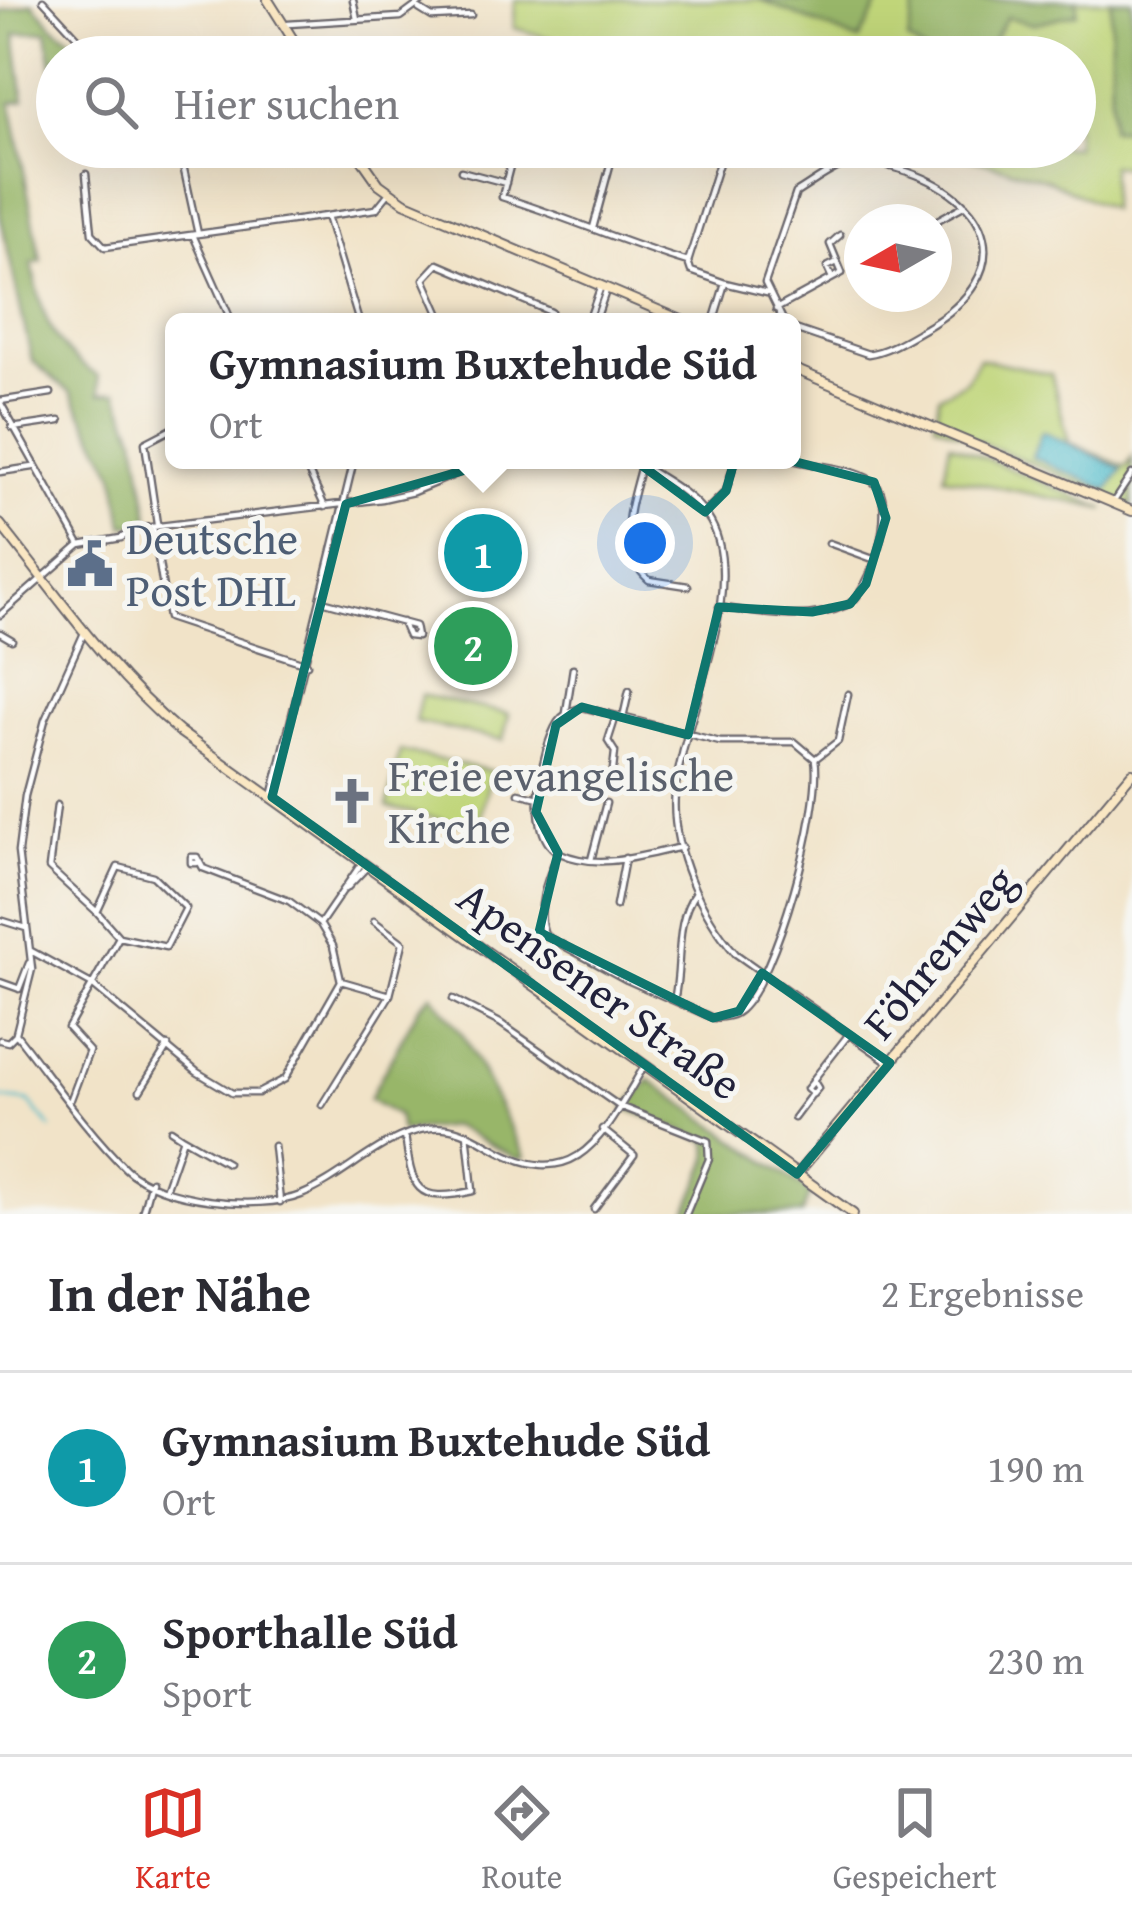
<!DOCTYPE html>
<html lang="de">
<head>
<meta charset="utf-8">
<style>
	body { margin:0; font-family:"Gentium Book Plus",serif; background:#f2f2f3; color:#2b2b33 }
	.compass { position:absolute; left:844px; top:204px; width:108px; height:108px; border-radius:50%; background:#fff; box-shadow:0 12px 48px #0002; rotate:261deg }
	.you { position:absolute; left:645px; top:543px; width:42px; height:42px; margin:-30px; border:9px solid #fff; border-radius:50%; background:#1a73e8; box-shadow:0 0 0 18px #1a73e833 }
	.badge { display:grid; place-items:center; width:78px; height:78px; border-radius:50%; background:#d93025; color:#fff; font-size:39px; font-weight:700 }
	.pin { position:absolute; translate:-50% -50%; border:6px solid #fff; box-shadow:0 3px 12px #0006 }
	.popup { position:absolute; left:165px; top:313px; width:636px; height:156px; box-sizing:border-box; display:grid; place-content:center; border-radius:18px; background:#fff; filter:drop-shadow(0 3px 9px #0005); font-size:39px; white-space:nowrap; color:#7c7c81 }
	.popup b { font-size:45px; color:#2b2b33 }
	.popup::after { content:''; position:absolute; left:50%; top:100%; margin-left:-24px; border:24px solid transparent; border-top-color:#fff }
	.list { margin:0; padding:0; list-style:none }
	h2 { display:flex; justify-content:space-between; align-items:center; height:156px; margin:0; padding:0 48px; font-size:51px }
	h2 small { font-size:39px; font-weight:400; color:#7c7c81 }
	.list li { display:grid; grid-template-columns:78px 1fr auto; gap:36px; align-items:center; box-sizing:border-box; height:192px; padding:0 48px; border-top:3px solid #e1e1e2 }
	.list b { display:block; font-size:45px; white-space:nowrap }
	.list p { margin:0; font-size:39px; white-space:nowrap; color:#7c7c81 }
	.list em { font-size:39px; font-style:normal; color:#7c7c81 }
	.icon { flex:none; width:66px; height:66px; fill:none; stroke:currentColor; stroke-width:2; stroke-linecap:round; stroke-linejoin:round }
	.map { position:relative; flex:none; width:1132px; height:1214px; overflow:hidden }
	.search { position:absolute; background:#fff; box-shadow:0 12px 48px #0002; left:36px; right:36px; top:36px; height:132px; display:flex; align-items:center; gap:30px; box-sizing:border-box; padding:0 42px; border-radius:66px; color:#7c7c81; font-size:45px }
	.sheet { height:540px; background:#fff }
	nav { display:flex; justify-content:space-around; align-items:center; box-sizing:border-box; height:168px; border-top:3px solid #e1e1e2; background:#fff; font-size:33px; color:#7c7c81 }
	nav a { display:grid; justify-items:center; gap:6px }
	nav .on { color:#d93025 }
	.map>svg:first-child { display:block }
	.green { fill:#c0d579; stroke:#717c5a; stroke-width:3 }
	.forest { fill:#98b669; stroke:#5d6c52; stroke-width:3 }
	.water { fill:#4fbbca; stroke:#386e82; stroke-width:3 }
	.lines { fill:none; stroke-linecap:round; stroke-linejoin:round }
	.stream { stroke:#4fbbca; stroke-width:3 }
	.street-casing { stroke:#6a666c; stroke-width:9 }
	.secondary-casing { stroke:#6a666c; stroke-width:12 }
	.street { stroke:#fff; stroke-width:4.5 }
	.secondary { stroke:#fae7c3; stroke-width:8 }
	.marked { fill:none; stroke:#0f766e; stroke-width:9; stroke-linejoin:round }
	.labels { text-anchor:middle; stroke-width:10; stroke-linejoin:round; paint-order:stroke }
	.service-label { font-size:45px; fill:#4e5e75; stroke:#f6f6f2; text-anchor:start }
	.worship-label { font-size:45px; fill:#5b616d; stroke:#f6f6f2; text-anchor:start }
	.street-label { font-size:45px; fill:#22223b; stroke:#f6f6f2 }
</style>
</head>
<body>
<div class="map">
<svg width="1132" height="1214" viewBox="0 0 1132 1214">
	<rect width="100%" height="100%" fill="#f6f6f2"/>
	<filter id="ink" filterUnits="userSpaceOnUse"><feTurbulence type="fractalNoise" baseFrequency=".00833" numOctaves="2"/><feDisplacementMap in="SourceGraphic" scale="24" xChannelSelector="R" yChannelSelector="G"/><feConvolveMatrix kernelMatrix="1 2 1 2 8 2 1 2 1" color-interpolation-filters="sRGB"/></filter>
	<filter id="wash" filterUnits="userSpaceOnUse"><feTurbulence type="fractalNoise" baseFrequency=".004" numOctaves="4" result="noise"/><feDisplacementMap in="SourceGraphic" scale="48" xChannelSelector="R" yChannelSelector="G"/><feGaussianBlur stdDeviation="2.7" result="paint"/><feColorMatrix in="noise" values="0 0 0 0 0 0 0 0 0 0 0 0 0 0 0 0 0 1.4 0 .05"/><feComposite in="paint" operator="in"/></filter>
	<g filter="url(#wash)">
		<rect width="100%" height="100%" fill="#f1e3c8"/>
		<path class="green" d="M 515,0 L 761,0 L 859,40 L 881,0 L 916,0 L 908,41 L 932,57 L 613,57 L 514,28 Z
			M 1077,0 L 1111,0 L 1111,129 L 1132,129 L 1132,168 L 1111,165 L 1110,209 L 1046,179 L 930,147 L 1075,147 L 1075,57 L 983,57 L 1007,17 L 1076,13 Z
			M 979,358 L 1051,374 L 1069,442 L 1126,467 L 1132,458 L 1132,506 L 935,423 L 939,396 L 966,381 Z
			M 950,443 L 1105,509 L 944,476 Z
			M 421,695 L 509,714 L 503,740 L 415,722 Z
			M 400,751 L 491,771 L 478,828 L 387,807 Z"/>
		<path class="forest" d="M 761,0 L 881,0 L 859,41 Z
			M 916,0 L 1077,0 L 1077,13 L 1033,24 L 1007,17 L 983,57 L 932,57 L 908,41 Z
			M 1111,0 L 1132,0 L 1132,129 L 1111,129 Z
			M 33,3 L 54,27 L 100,57 L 57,57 L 53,74 L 47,31 L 15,34 L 24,100 L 11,103 L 41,261 L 32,263 C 41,315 51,347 98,376 L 100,394 L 117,392 L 136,438 L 150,522 L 124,526 L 115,474 L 71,393 L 32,361 L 0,214 L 0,12 Z
			M 432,994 L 463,1035 L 525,1157 L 518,1159 L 453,1126 L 401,1131 L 398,1116 L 369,1099 L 419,1007 Z
			M 650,1080 L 810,1192 L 802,1214 L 686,1214 L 709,1159 L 708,1141 L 625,1108 Z"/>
		<path class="water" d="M 1042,431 L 1122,469 L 1108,490 L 1032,457 Z"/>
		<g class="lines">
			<path class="stream" d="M 0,1098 L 29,1102 L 51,1128"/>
		</g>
	</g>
	<g filter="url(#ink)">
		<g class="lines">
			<defs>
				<path id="street" d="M 43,0 L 81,41
					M 353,0 L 357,19
					M 419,9 L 432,17 L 471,15
					M 288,24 L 401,17 L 424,0
					M 179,147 L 198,234
					M 515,147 L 502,197 C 567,217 623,243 688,262 L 691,271 L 725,283
					M 461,171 L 506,183
					M 86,174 L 92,233 L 105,247 L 376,209 L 389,193
					M 327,216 L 359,322
					M 934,222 L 965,205
					M 593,228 L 615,147
					M 193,235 L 232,322
					M 688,262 L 724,147
					M 832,278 L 827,267 L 837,262
					M 776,309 L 842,273 L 830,244 L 840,235
					M 443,322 L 424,279 L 438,264 L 551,312 L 548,322
					M 588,322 L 601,286
					M 595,322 L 607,288
					M 713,322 L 725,283 L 767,293
					M 784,322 L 765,283 L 796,193 C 814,182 833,167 853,162 C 868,158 884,165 899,169 C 995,197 1020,273 926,328 C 908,338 889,351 868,354 L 792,328
					M 0,401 L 51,393
					M 0,402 L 79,543
					M 12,428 L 60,421
					M 303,460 L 325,507
					M 634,460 C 658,477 690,491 707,516 C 753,582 682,718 675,793 C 670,848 701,914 736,954 L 890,1063
					M 641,465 C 631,506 613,548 649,580 L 688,586
					M 0,472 L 33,467
					M 1112,504 L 1132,474
					M 705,512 L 726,491 L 735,460
					M 157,524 L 145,443 L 174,428
					M 153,527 L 168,618 L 307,664
					M 829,543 L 873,559
					M 322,601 L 415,626 L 417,637 L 408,636 L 402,622
					M 719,607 C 759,613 808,623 847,605 C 872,593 900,499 872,481 C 853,468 815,466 792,460
					M 0,615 L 80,545 L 121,538 L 135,529 L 382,499 L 413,492 L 490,460
					M 0,633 L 12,640
					M 566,713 L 573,668
					M 623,718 L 629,691
					M 815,759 L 838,741 L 848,694
					M 611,787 L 615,752 L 608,741 L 616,716
					M 519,793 L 539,798
					M 272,797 L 354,460
					M 57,805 L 49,868 L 97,912
					M 558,853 C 548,877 534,912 546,936 L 627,980 L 713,1018 C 723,1017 732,1017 740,1010 C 776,979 823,806 815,759 L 795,742 L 720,742 L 582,707 C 573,711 564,713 558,722 C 541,749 524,837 560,853 C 599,871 643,855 682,847
					M 591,860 L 606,803
					M 197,863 L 191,863 L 191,857 L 197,857 L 203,868 L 289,901 L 320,924
					M 346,889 L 367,867
					M 616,906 L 625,858
					M 0,920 L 26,928
					M 374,921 L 403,943 L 390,995
					M 31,951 L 91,984 L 197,1072 L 232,1093 L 258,1093 L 285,1079 L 341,981 L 333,946 L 320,924 L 361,864
					M 0,982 L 17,988
					M 19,989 L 29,963
					M 453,999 L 500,1023 L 619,1106 L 708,1141 L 709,1159 L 686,1214
					M 674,1000 C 683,965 673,923 696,892
					M 16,1033 L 32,969 L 18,852 L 25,796 L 45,720 L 84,633
					M 16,1034 C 51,1078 85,1129 126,1169 C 159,1201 259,1212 301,1195 C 346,1177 381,1135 430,1128 C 453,1125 471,1135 490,1146 C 578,1198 603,1134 645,1065
					M 0,1040 L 8,1042 L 16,1034
					M 812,1083 L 807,1089 L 813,1094 L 818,1088 L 813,1080 L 849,1034
					M 140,1091 L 168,1046
					M 71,1099 L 89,1051 L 68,1028 L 119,937 L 97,912 L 118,867 L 153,876 L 186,908 L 166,947 L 119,937
					M 322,1105 L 390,995 L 341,981
					M 794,1118 L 812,1094
					M 171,1130 L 183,1138
					M 405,1135 C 412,1188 414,1204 473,1191 L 467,1133
					M 274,1146 L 280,1202
					M 166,1187 L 183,1138 L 227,1163
					M 594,1209 L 634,1155 L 602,1129
					M 142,1214 L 151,1181"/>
				<path id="secondary" d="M 268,0 L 304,57
					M 353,147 L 379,184 L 404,202 L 686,322
					M 792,368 L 1132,511
					M 0,524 C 58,596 109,672 180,732 L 853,1214
					M 797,1174 L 1132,773"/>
			</defs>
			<use href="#street" class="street-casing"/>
			<use href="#secondary" class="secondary-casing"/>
			<use href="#street" class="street"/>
			<use href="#secondary" class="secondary"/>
		</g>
	</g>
	<path class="marked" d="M 561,406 L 705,512 L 726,491 L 738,447 L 874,482 L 886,518 L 866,584 L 850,604 L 812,612 L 719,607 L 688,735 L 582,707 L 556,725 L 536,812 L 558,853 L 539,932 L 713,1018 L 739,1011 L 762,973 L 890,1063 L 797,1174 L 272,797 L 346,504 L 476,467 L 530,438 Z"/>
	<defs>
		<symbol id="civic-bare" viewBox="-9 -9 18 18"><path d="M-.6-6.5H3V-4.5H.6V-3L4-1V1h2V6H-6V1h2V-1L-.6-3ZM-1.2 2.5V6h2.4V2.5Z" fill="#5c6f8a" stroke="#f6f6f2" stroke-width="2.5" paint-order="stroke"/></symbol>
		<symbol id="church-bare" viewBox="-9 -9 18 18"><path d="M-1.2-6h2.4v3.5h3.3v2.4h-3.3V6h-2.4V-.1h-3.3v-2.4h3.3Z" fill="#6b7280" stroke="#f6f6f2" stroke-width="2.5" paint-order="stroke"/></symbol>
	</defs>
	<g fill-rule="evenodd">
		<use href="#civic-bare" x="57" y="531" width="66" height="66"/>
		<use href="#church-bare" x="319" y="768" width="66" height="66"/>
	</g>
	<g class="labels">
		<g class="service-label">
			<text x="126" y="554">Deutsche<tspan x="126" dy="52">Post DHL</tspan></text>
		</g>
		<g class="worship-label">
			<text x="388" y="791">Freie evangelische<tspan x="388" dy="52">Kirche</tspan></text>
		</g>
		<g class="street-label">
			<text transform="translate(939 952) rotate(-50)" y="16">Föhrenweg</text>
			<text transform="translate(600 990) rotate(36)" y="16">Apensener Straße</text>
		</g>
	</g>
</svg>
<svg class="compass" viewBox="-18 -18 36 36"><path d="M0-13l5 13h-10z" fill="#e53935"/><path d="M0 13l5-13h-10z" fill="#7c7c81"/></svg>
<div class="you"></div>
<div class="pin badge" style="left:483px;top:553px;background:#0f9aa8">1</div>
<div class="popup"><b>Gymnasium Buxtehude Süd</b>Ort</div>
<div class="pin badge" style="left:473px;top:646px;background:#2e9e5b">2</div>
<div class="search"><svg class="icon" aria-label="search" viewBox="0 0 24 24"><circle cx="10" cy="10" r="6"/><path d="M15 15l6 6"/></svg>Hier suchen</div>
</div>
<section class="sheet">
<h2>In der Nähe<small>2 Ergebnisse</small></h2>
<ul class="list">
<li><span class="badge" style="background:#0f9aa8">1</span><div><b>Gymnasium Buxtehude Süd</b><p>Ort</p></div><em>190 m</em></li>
<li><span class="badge" style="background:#2e9e5b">2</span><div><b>Sporthalle Süd</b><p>Sport</p></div><em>230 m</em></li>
</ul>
</section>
<nav>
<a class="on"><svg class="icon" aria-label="map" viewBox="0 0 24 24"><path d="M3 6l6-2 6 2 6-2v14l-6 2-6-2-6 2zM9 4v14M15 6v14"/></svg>Karte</a>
<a><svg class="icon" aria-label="directions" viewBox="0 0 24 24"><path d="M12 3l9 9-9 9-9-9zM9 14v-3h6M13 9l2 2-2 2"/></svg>Route</a>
<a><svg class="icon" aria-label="saved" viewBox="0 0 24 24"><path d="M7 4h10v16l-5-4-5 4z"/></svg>Gespeichert</a>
</nav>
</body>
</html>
